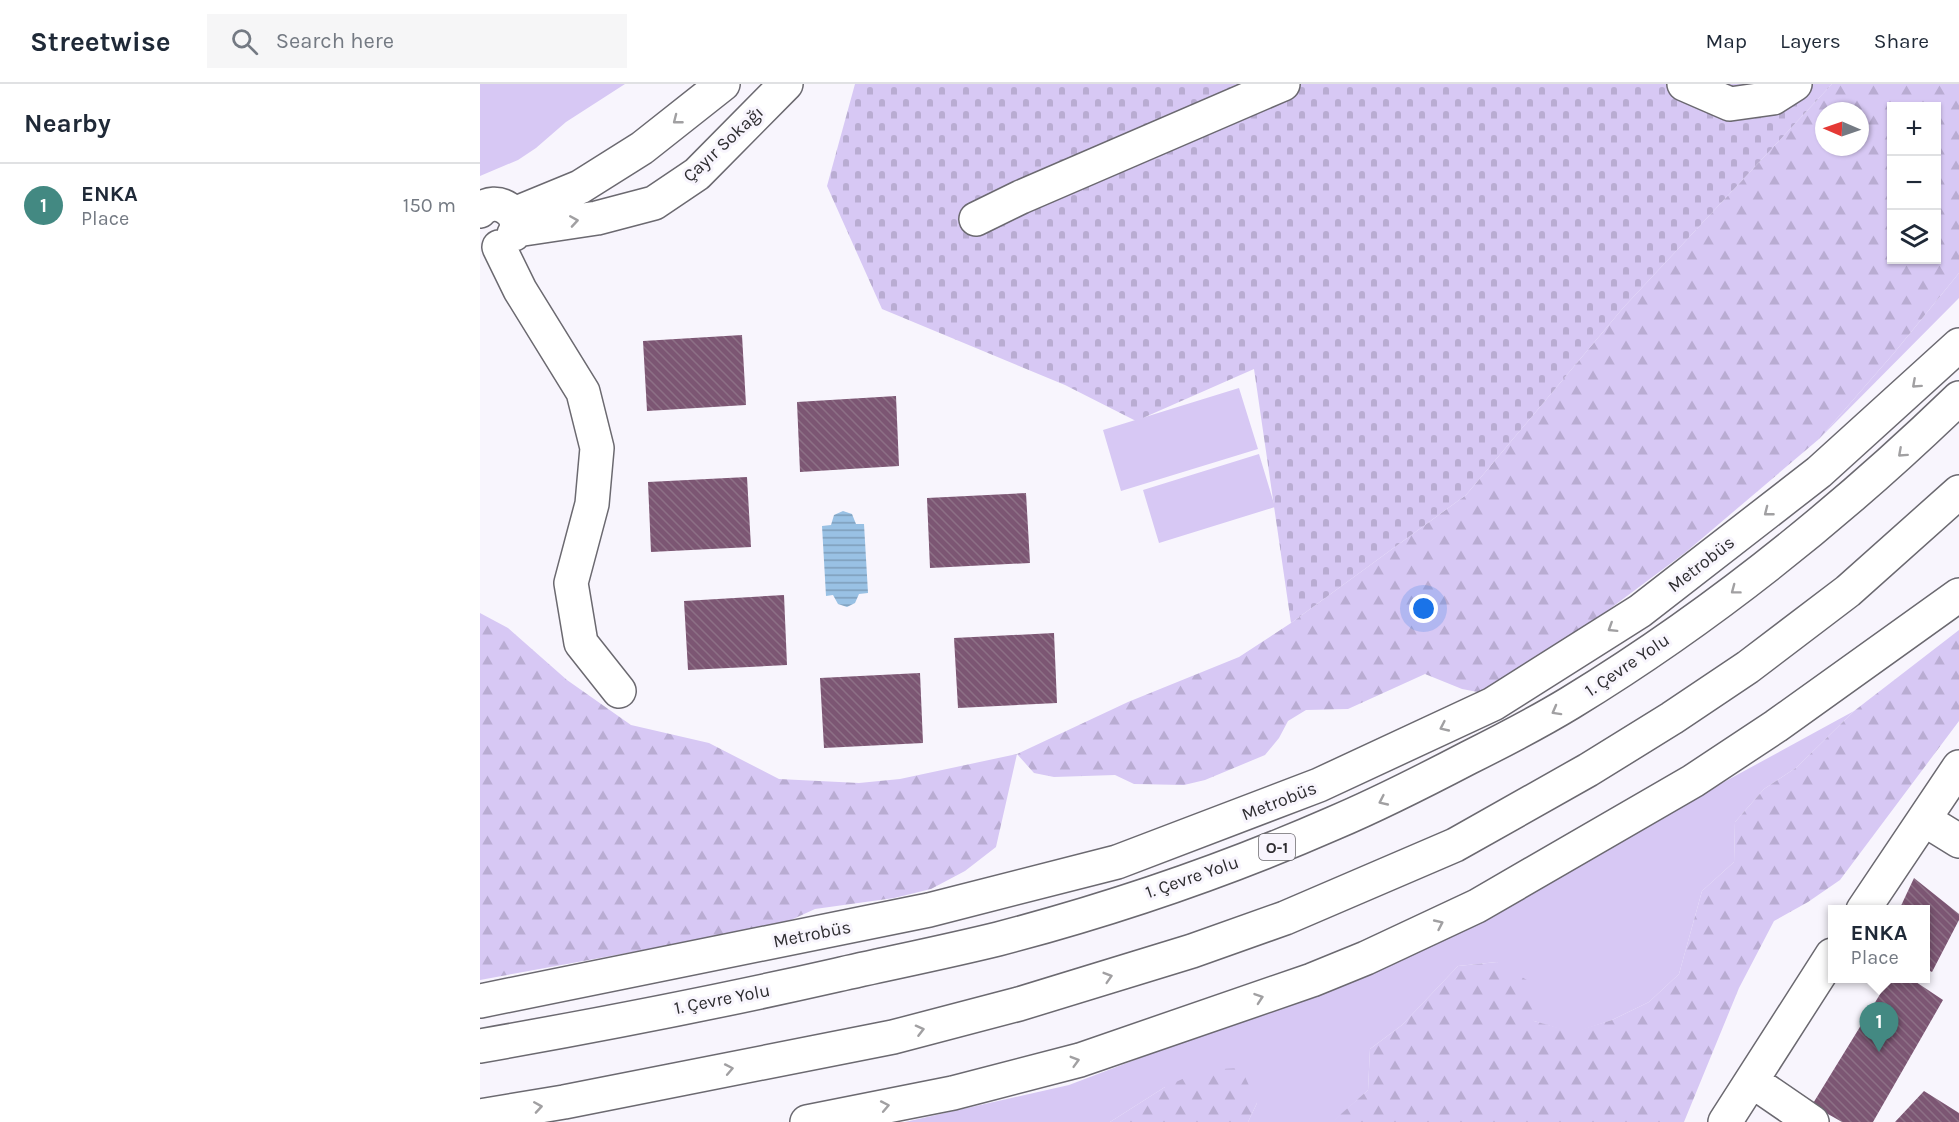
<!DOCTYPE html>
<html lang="en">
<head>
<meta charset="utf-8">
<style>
	body { margin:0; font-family:Karla,sans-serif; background:#f6f6f7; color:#1f2937 }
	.controls { position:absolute; right:18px; top:18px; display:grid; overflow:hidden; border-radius:0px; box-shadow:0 2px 4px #0004 }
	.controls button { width:54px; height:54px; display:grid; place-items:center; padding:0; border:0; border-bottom:2px solid #e0e1e3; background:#fff; color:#1f2937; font:30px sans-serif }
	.compass { position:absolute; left:1335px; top:18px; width:54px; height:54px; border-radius:50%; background:#fff; box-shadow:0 2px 4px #0004; rotate:272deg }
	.you { position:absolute; left:944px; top:525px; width:21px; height:21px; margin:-15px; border:4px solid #fff; border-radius:50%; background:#1a73e8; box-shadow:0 0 0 9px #1a73e833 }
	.badge { display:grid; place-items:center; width:39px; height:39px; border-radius:50%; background:#438982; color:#fff; font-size:20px; font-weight:700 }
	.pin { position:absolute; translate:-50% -50px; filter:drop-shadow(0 2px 3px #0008) }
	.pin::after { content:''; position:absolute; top:32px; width:21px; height:18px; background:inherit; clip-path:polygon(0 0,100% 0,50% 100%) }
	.popup { position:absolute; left:1348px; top:821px; width:102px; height:78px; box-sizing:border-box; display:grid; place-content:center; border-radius:0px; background:#fff; filter:drop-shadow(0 2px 4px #0005); font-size:20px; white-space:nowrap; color:#747a83 }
	.popup b { font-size:22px; color:#1f2937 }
	.popup::after { content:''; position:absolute; left:50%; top:100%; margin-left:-12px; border:12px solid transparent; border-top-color:#fff }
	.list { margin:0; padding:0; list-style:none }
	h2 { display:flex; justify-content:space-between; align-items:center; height:78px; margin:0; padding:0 24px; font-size:26px }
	h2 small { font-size:20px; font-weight:400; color:#747a83 }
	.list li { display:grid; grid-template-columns:39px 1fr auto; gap:18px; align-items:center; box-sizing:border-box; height:84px; padding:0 24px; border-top:2px solid #e0e1e3 }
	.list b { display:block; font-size:22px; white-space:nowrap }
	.list p { margin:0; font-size:20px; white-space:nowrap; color:#747a83 }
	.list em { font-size:20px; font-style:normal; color:#747a83 }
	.icon { flex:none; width:33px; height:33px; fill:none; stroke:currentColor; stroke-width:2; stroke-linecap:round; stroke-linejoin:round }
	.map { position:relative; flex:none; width:1479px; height:1038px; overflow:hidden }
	header { display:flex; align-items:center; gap:36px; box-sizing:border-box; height:84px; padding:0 30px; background:#fff; border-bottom:2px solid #e0e1e3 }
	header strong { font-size:28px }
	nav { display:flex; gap:33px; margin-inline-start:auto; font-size:21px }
	.search { width:420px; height:54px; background:#f6f6f7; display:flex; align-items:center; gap:15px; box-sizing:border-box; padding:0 21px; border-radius:0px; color:#747a83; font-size:22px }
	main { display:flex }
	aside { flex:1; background:#fff }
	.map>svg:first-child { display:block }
	.green { fill:#d7c8f4 }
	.forest { fill:url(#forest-firs); fill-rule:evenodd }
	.cemetery { fill:url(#cemetery-stones) }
	.water { fill:url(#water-rules) }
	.building { fill:url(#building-back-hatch) }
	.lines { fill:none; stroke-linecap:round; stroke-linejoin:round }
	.minor-casing { stroke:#6b6970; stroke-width:36 }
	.highway-casing { stroke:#6b6970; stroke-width:36 }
	.minor { stroke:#fff; stroke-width:33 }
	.highway { stroke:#fff; stroke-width:33 }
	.oneway { stroke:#a1a0a2 }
	.labels { text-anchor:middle; stroke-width:6; stroke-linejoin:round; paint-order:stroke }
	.shield { fill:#f8f5fd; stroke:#6b696e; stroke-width:1.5 }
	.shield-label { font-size:16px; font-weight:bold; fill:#2e2d30 }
	.street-label { font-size:18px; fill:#2e2d30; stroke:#f8f5fd }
</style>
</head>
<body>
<header>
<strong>Streetwise</strong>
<div class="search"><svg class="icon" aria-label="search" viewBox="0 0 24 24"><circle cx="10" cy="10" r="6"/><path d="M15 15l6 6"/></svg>Search here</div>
<nav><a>Map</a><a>Layers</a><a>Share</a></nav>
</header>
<main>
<aside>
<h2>Nearby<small></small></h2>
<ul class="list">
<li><span class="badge">1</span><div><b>ENKA</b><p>Place</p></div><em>150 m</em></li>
</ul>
</aside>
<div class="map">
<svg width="1479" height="1038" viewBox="0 0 1479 1038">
	<defs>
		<pattern id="forest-firs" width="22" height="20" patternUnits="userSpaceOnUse" patternTransform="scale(1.5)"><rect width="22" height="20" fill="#d7c8f4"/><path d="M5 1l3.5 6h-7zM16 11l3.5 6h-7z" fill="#b9acd2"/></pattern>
		<pattern id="cemetery-stones" width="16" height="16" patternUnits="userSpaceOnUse" patternTransform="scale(1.5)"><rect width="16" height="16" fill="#d7c8f4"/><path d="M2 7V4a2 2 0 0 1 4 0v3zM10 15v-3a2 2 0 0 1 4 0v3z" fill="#b9acd2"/></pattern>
		<pattern id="water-rules" width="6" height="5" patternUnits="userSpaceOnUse" patternTransform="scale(1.5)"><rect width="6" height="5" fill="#99c1e4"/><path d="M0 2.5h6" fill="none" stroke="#7d9db9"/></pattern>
		<pattern id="building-back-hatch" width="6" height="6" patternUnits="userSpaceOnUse" patternTransform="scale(1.5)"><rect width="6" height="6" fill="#7c5673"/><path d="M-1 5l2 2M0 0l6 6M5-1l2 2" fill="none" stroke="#8d7086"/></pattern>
	</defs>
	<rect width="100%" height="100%" fill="#f8f5fd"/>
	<path class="green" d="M 0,0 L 145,0 L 86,38 L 56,64 L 38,76 L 0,92 Z
		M 1479,189 L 1479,214 L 1339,355 L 1414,269 Z
		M 759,304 L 778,365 L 641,407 L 623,346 Z
		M 779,370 L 795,423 L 679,459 L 663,406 Z
		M 1374,627 L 1317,683 L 1284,705 L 1255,738 L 1254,778 L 1222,807 L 1199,890 L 1169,918 L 1132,936 L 1093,949 L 1054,937 L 1017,878 L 978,882 L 922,941 L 890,965 L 888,1006 L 853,1038 L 768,1038 L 777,1019 L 685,1003 L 630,1038 L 425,1038 L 589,1001 L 920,875 Z"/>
	<path class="forest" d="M 1352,0 L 1479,0 L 1479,189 L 1414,269 L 1339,355 L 1206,468 L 1045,588 L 1003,609 L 982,605 L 945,590 L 868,625 L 826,626 L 808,637 L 799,654 L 785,671 L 725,696 L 704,701 L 654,700 L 635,691 L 574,693 L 554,689 L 537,670 L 516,763 L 485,787 L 451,805 L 414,814 L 335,825 L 300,841 L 0,896 L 0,529 L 28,544 L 87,596 L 151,641 L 229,659 L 299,695 L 379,699 L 420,695 L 537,670 L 648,618 L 759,573 L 811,539 L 986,411 L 1143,224 ZM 1412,22 L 1456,22 L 1456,176 L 1412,176 ZM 1344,27 L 1380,27 L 1380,63 L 1344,63 Z
		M 1479,546 L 1479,637 L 1360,796 L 1328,818 L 1294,837 L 1259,904 L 1204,1038 L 852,1038 L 888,1006 L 890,965 L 922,941 L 978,882 L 1017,878 L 1050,898 L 1054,937 L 1093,948 L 1132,936 L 1169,918 L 1199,890 L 1222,807 L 1254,778 L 1255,738 L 1284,705 L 1317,683 L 1374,627 Z
		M 761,984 L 777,1019 L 768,1038 L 630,1038 L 685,1003 L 722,986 Z"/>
	<path class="cemetery" d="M 375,0 L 1352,0 L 1143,224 L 986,411 L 811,539 L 774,285 L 656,337 L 585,301 L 402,225 L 347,102 Z"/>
	<path class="water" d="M 363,427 L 372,430 L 376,440 L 384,440 L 388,509 L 379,510 L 375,519 L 367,523 L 358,520 L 353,511 L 346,512 L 342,442 L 351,441 L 354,431 Z"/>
	<path class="building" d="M 262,251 L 266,321 L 167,327 L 163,257 Z
		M 416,312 L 419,382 L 320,388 L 317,318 Z
		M 267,393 L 271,463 L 171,468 L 168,398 Z
		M 546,409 L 550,479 L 450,484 L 447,414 Z
		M 304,511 L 307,581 L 208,586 L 204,517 Z
		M 574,549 L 577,619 L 478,624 L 474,554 Z
		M 440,589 L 443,659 L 344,664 L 340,594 Z
		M 1434,794 L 1479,830 L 1479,836 L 1452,888 L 1446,885 L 1446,826 L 1419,826 Z
		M 1410,894 L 1430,894 L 1463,916 L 1393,1038 L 1362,1038 L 1332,1021 Z
		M 1444,1007 L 1479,1029 L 1479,1038 L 1415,1038 Z"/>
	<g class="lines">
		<defs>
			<path id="minor" d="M 1204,0 L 1250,20 L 1293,14 L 1315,0
				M 0,127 C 15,109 46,130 34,150
				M 34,130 L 100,103 L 162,64 L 243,0
				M 496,135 L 541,113 L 803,0
				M 37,146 L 117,134 L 174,119 L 217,90 L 306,0
				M 19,163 L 40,206 L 103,308 L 117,364 L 112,420 L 91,499 L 101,559 L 139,607
				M 1445,736 L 1479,757
				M 1383,826 L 1479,683
				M 0,917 L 449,826 L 637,778 L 839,701 L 1013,620 L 1160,527 L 1339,388 L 1479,261
				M 1272,997 L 1332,1038
				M 327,1038 L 473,1009 L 600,976 L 832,896 L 886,874 L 997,822 L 1213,697 L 1296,642 L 1479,511
				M 1245,1038 L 1352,871"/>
			<path id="highway" d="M 0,962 C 119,941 238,918 357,891 C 410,879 465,868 518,855 C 629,826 749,785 854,739 C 899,720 944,697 988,674 C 1022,657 1057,639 1090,619 C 1231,533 1360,429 1479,314
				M 0,1032 L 84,1018 L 413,953 L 539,920 L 712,867 L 805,834 L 975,761 L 1108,686 L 1192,634 L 1268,583 L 1368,507 L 1479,408"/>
		</defs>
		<use href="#minor" class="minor-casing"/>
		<use href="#highway" class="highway-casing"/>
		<use href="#minor" class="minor"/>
		<use href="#highway" class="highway"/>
	</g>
	<defs><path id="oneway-chevron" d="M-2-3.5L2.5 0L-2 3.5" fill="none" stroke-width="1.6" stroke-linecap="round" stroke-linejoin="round" transform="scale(1.5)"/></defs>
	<g class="oneway">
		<use href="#oneway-chevron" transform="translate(197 36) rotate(142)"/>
		<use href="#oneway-chevron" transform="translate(94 137) rotate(-9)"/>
		<use href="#oneway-chevron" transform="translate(1436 300) rotate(138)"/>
		<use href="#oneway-chevron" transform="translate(1422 369) rotate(138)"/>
		<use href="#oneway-chevron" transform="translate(1288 428) rotate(142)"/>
		<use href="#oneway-chevron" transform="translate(1255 506) rotate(143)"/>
		<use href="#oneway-chevron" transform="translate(1132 544) rotate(148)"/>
		<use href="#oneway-chevron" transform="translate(1076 627) rotate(151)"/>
		<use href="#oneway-chevron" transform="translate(964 643) rotate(155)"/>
		<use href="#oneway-chevron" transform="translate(903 717) rotate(155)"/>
		<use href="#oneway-chevron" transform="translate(959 840) rotate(-25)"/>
		<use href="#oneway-chevron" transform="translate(628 893) rotate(-17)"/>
		<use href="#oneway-chevron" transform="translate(779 914) rotate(-19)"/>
		<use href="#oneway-chevron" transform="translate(440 946) rotate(-14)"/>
		<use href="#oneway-chevron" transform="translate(595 977) rotate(-16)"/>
		<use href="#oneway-chevron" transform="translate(249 985) rotate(-11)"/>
		<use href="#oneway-chevron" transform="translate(405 1022) rotate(-11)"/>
		<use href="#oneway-chevron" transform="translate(58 1023) rotate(-9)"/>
	</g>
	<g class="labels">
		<rect class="shield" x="779" y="750" width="36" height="26" rx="4.5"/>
		<g class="shield-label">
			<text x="797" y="769">O-1</text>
		</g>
		<g class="street-label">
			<text transform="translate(243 60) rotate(-43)" y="6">Çayır Sokağı</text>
			<text transform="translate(1221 480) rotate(-38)" y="6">Metrobüs</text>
			<text transform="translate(1147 581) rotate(-34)" y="6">1. Çevre Yolu</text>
			<text transform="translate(799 717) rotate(-21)" y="6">Metrobüs</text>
			<text transform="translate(712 793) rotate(-19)" y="6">1. Çevre Yolu</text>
			<text transform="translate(332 850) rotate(-11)" y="6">Metrobüs</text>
			<text transform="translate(242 915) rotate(-11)" y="6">1. Çevre Yolu</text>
		</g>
	</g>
</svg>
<div class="controls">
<button>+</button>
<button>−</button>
<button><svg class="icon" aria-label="layers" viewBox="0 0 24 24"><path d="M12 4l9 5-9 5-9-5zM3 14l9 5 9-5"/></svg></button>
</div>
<svg class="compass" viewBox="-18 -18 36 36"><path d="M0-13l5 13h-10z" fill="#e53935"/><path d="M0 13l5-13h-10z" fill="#747a83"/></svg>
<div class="you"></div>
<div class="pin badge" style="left:1399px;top:968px">1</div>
<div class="popup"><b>ENKA</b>Place</div>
</div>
</main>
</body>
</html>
